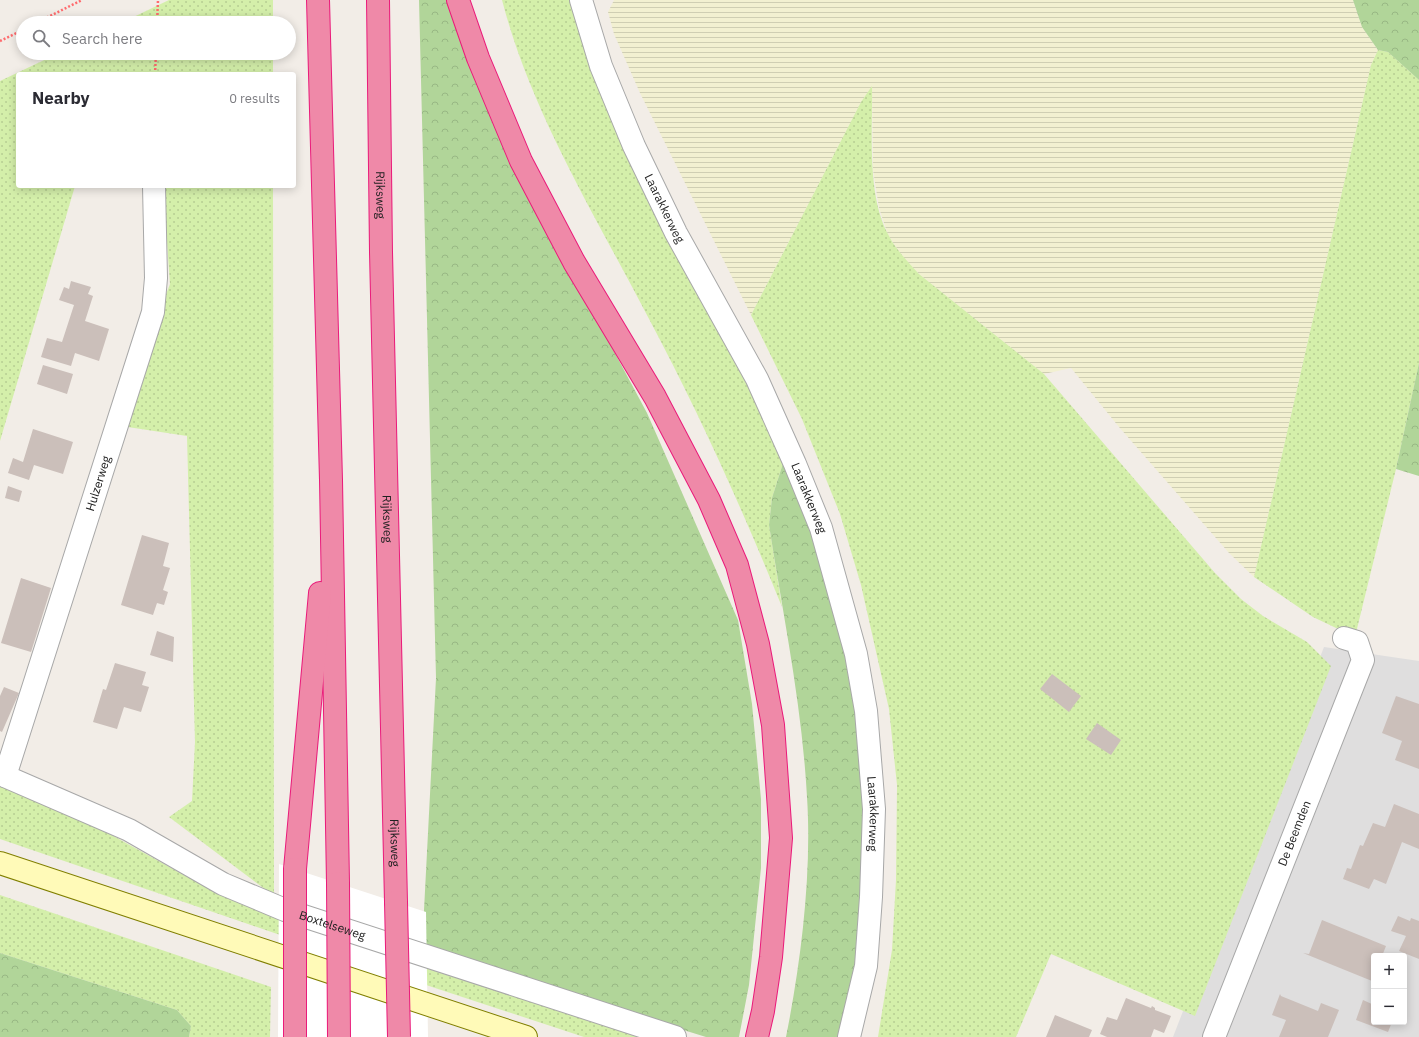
<!DOCTYPE html>
<html lang="en">
<head>
<meta charset="utf-8">
<style>
	body { margin:0; font-family:"IBM Plex Sans",sans-serif; background:#f2f2f3; color:#2b2b33 }
	.controls { position:absolute; right:12px; bottom:12px; display:grid; overflow:hidden; border-radius:4px; box-shadow:0 2px 10px #0003 }
	.controls button { width:36px; height:36px; display:grid; place-items:center; padding:0; border:0; border-bottom:1px solid #e1e1e2; background:#fff; color:#2b2b33; font:20px sans-serif }
	.list { margin:0; padding:0; list-style:none }
	h2 { display:flex; justify-content:space-between; align-items:center; height:52px; margin:0; padding:0 16px; font-size:17px }
	h2 small { font-size:13px; font-weight:400; color:#7c7c81 }
	.icon { flex:none; width:22px; height:22px; fill:none; stroke:currentColor; stroke-width:2; stroke-linecap:round; stroke-linejoin:round }
	.map { position:relative; flex:none; width:1419px; height:1037px; overflow:hidden }
	.search { position:absolute; background:#fff; box-shadow:0 2px 10px #0003; left:16px; top:16px; width:280px; height:44px; display:flex; align-items:center; gap:10px; box-sizing:border-box; padding:0 14px; border-radius:22px; color:#7c7c81; font-size:15px }
	.panel { position:absolute; background:#fff; box-shadow:0 2px 10px #0003; left:16px; top:72px; width:280px; height:116px; border-radius:4px }
	.map>svg:first-child { display:block }
	.residential { fill:#dfdede; fill-rule:evenodd }
	.farmland { fill:url(#farmland-rules) }
	.grass { fill:url(#grass-dots) }
	.forest { fill:url(#forest-crowns) }
	.pier { fill:#fff }
	.building { fill:#cbbfba }
	.lines { fill:none; stroke-linecap:round; stroke-linejoin:round }
	.minor-casing { stroke:#a8a8a8; stroke-width:24 }
	.secondary-casing { stroke:#807f00; stroke-width:24 }
	.motorway-casing { stroke:#ea1a7a; stroke-width:24 }
	.path { stroke:#ff6b6e; stroke-width:2.5; stroke-dasharray:2 2; stroke-linecap:butt }
	.minor { stroke:#fff; stroke-width:22 }
	.secondary { stroke:#fffab8; stroke-width:22 }
	.motorway { stroke:#ef89a8; stroke-width:22 }
	.motorway-bridge-casing { stroke:#ea1a7a; stroke-width:24; stroke-linecap:butt }
	.motorway-bridge { stroke:#ef89a8; stroke-width:22 }
	.labels { text-anchor:middle; stroke-width:3; stroke-linejoin:round; paint-order:stroke }
	.street-label { font-size:12px; fill:#212121; stroke:#fff }
</style>
</head>
<body>
<div class="map">
<svg width="1419" height="1037" viewBox="0 0 1419 1037">
	<defs>
		<pattern id="farmland-rules" width="6" height="5" patternUnits="userSpaceOnUse"><rect width="6" height="5" fill="#f2f0d1"/><path d="M0 2.5h6" fill="none" stroke="#cfceb3"/></pattern>
		<pattern id="grass-dots" width="8" height="8" patternUnits="userSpaceOnUse"><rect width="8" height="8" fill="#d4efaa"/><path d="M2 2h.1M6 6h.1" fill="none" stroke="#b6cd92" stroke-width="1.8" stroke-linecap="round"/></pattern>
		<pattern id="forest-crowns" width="20" height="18" patternUnits="userSpaceOnUse"><rect width="20" height="18" fill="#b1d599"/><path d="M2 6a3 3 0 1 1 6 0M12 15a3 3 0 1 1 6 0" fill="none" stroke="#98b784"/></pattern>
	</defs>
	<rect width="100%" height="100%" fill="#f2ede7"/>
	<path class="residential" d="M 1324,647 L 1419,661 L 1419,1037 L 1173,1037 ZM 1374,956 L 1404,956 L 1404,1022 L 1374,1022 Z"/>
	<path class="farmland" d="M 614,0 L 1353,0 L 1362,27 L 1378,50 L 1371,65 L 1254,577 L 1229,553 L 1119,427 L 1071,368 L 1044,374 L 919,274 L 902,256 L 888,235 L 879,208 L 873,170 L 872,87 L 861,102 L 751,315 L 640,93 L 614,34 L 608,12 Z"/>
	<path class="grass" d="M 169,0 L 273,0 L 273,23 L 121,23 Z
		M 502,0 L 574,0 L 785,457 L 772,498 L 769,525 L 782,607 C 742,508 698,411 648,317 C 595,215 531,112 502,0 Z
		M 1378,50 L 1388,52 L 1419,80 L 1419,363 L 1396,469 L 1355,637 L 1313,617 L 1254,577 L 1371,65 Z
		M 59,53 L 273,53 L 273,74 L 18,74 L 18,186 L 75,186 L 0,441 L 0,81 Z
		M 872,86 C 873,131 866,195 889,236 C 897,251 908,262 919,274 L 1044,374 L 1215,573 L 1241,599 L 1263,616 L 1307,642 L 1331,666 L 1195,1016 L 1051,954 L 1016,1037 L 878,1037 L 892,950 L 896,880 L 897,785 L 889,709 L 861,585 L 840,514 L 802,419 L 751,315 L 861,102 Z
		M 163,186 L 273,186 L 274,896 L 169,817 L 192,801 L 195,742 L 187,436 L 121,426 L 151,333 L 170,284 Z
		M 0,785 L 99,828 L 191,879 L 274,916 L 422,967 L 641,1037 L 584,1037 L 423,984 L 0,839 Z
		M 0,895 L 271,987 L 270,1037 L 189,1037 L 191,1026 L 177,1010 L 0,953 Z"/>
	<path class="forest" d="M 419,0 L 450,0 L 470,61 L 505,151 L 551,240 L 594,314 L 647,413 L 738,620 L 752,704 L 761,799 L 761,868 L 749,985 L 739,1037 L 706,1037 L 422,949 L 436,678 Z
		M 1353,0 L 1419,0 L 1419,80 L 1388,52 L 1378,50 L 1362,27 Z
		M 1419,363 L 1419,476 L 1396,469 Z
		M 785,457 L 832,593 L 858,714 L 866,786 L 861,947 L 846,1037 L 786,1037 C 801,962 812,873 807,797 C 802,705 783,615 769,525 L 772,498 Z
		M 0,953 L 177,1010 L 191,1026 L 189,1037 L 0,1037 Z"/>
	<path class="pier" d="M 279,864 L 426,912 L 428,1037 L 278,1037 Z"/>
	<path class="building" d="M 71,281 L 91,287 L 88,294 L 93,296 L 85,321 L 109,329 L 99,361 L 75,353 L 71,366 L 41,357 L 47,338 L 62,342 L 74,305 L 59,300 L 64,287 L 69,289 Z
		M 43,365 L 73,374 L 67,394 L 37,384 Z
		M 33,429 L 73,442 L 63,474 L 34,465 L 29,480 L 8,473 L 13,458 L 23,462 Z
		M 8,486 L 22,491 L 19,502 L 5,498 Z
		M 142,535 L 169,543 L 163,566 L 170,568 L 163,590 L 168,592 L 164,605 L 157,603 L 153,615 L 121,605 Z
		M 21,578 L 51,588 L 31,652 L 1,643 Z
		M 157,631 L 174,637 L 173,662 L 150,655 Z
		M 115,663 L 146,672 L 142,685 L 149,687 L 141,712 L 124,707 L 117,729 L 93,722 L 103,689 L 106,690 Z
		M 1052,674 L 1081,696 L 1069,712 L 1040,689 Z
		M 4,687 L 19,693 L 2,732 L 0,731 L 0,696 Z
		M 1396,696 L 1419,704 L 1419,769 L 1395,760 L 1402,741 L 1382,733 Z
		M 1097,723 L 1121,740 L 1111,755 L 1086,739 Z
		M 1394,804 L 1419,814 L 1419,849 L 1402,842 L 1386,884 L 1374,879 L 1369,889 L 1343,879 L 1347,868 L 1351,869 L 1360,845 L 1363,846 L 1373,823 L 1385,827 Z
		M 1398,916 L 1410,921 L 1411,918 L 1419,921 L 1419,959 L 1399,951 L 1406,936 L 1391,931 Z
		M 1322,920 L 1386,946 L 1382,956 L 1374,956 L 1374,976 L 1372,981 L 1303,953 L 1309,954 Z
		M 1280,994 L 1281,996 L 1318,1011 L 1321,1003 L 1339,1010 L 1328,1037 L 1279,1037 L 1286,1020 L 1272,1015 Z
		M 1126,998 L 1151,1008 L 1152,1006 L 1155,1008 L 1155,1010 L 1171,1016 L 1164,1033 L 1154,1029 L 1151,1037 L 1107,1037 L 1100,1034 L 1107,1017 L 1117,1020 Z
		M 1363,1000 L 1374,1005 L 1374,1022 L 1392,1022 L 1388,1032 L 1356,1020 Z
		M 1055,1015 L 1092,1030 L 1089,1037 L 1046,1037 Z"/>
	<g class="lines">
		<defs>
			<g id="minor">
				<path id="s1" d="M 581,0 L 601,66 L 634,146 L 676,233 L 757,379 L 795,464 L 821,528 L 856,654 L 866,711 L 874,809 L 871,897 L 866,966 L 849,1037"/>
				<path id="s2" d="M 0,774 L 129,830 L 223,884 L 285,910 L 675,1037"/>
				<path id="s3" d="M 5,776 L 153,312 L 156,278 L 154,186"/>
				<path id="s4" d="M 1214,1037 L 1363,660 L 1357,642 L 1344,638"/>
			</g>
			<path id="secondary" d="M 0,863 L 526,1037"/>
			<g id="motorway">
				<path d="M 318,0 L 331,480 L 338,883"/>
				<path id="s5" d="M 378,0 L 381,252 L 396,902"/>
				<path d="M 458,0 L 478,58 L 521,161 L 574,262 L 655,397 L 709,500 L 737,565 L 758,644 L 773,725 L 781,838 L 771,957 L 763,1011 L 757,1037"/>
				<path d="M 295,869 L 320,593"/>
			</g>
		</defs>
		<use href="#minor" class="minor-casing"/>
		<use href="#secondary" class="secondary-casing"/>
		<use href="#motorway" class="motorway-casing"/>
		<path class="path" d="M 36,23 L 82,0
			M 157,23 L 158,0
			M 0,41 L 23,30
			M 155,74 L 156,53"/>
		<use href="#minor" class="minor"/>
		<use href="#secondary" class="secondary"/>
		<use href="#motorway" class="motorway"/>
		<defs>
			<path id="motorway-bridge" d="M 338,883 L 339,1037
				M 396,902 L 399,1037
				M 295,1037 L 295,869"/>
		</defs>
		<use href="#motorway-bridge" class="motorway-bridge-casing"/>
		<use href="#motorway-bridge" class="motorway-bridge"/>
	</g>
	<g class="labels">
		<g class="street-label">
			<text dy="4" stroke="none"><textPath href="#s5" startOffset="195">Rijksweg</textPath></text>
			<text dy="4" stroke="none"><textPath href="#s1" startOffset="225">Laarakkerweg</textPath></text>
			<text dy="4" stroke="none"><textPath href="#s3" startOffset="307">Hulzerweg</textPath></text>
			<text dy="4" stroke="none"><textPath href="#s1" startOffset="549">Laarakkerweg</textPath></text>
			<text dy="4" stroke="none"><textPath href="#s5" startOffset="519">Rijksweg</textPath></text>
			<text dy="4" stroke="none"><textPath href="#s1" startOffset="873">Laarakkerweg</textPath></text>
			<text dy="4" stroke="none"><textPath href="#s4" startOffset="219">De Beemden</textPath></text>
			<text dy="4" stroke="none"><textPath href="#s5" startOffset="843">Rijksweg</textPath></text>
			<text dy="4" stroke="none"><textPath href="#s2" startOffset="366">Boxtelseweg</textPath></text>
		</g>
	</g>
</svg>
<div class="controls">
<button>+</button>
<button>−</button>
</div>
<div class="search"><svg class="icon" aria-label="search" viewBox="0 0 24 24"><circle cx="10" cy="10" r="6"/><path d="M15 15l6 6"/></svg>Search here</div>
<section class="panel">
<h2>Nearby<small>0 results</small></h2>
<ul class="list">
</ul>
</section>
</div>
</body>
</html>
